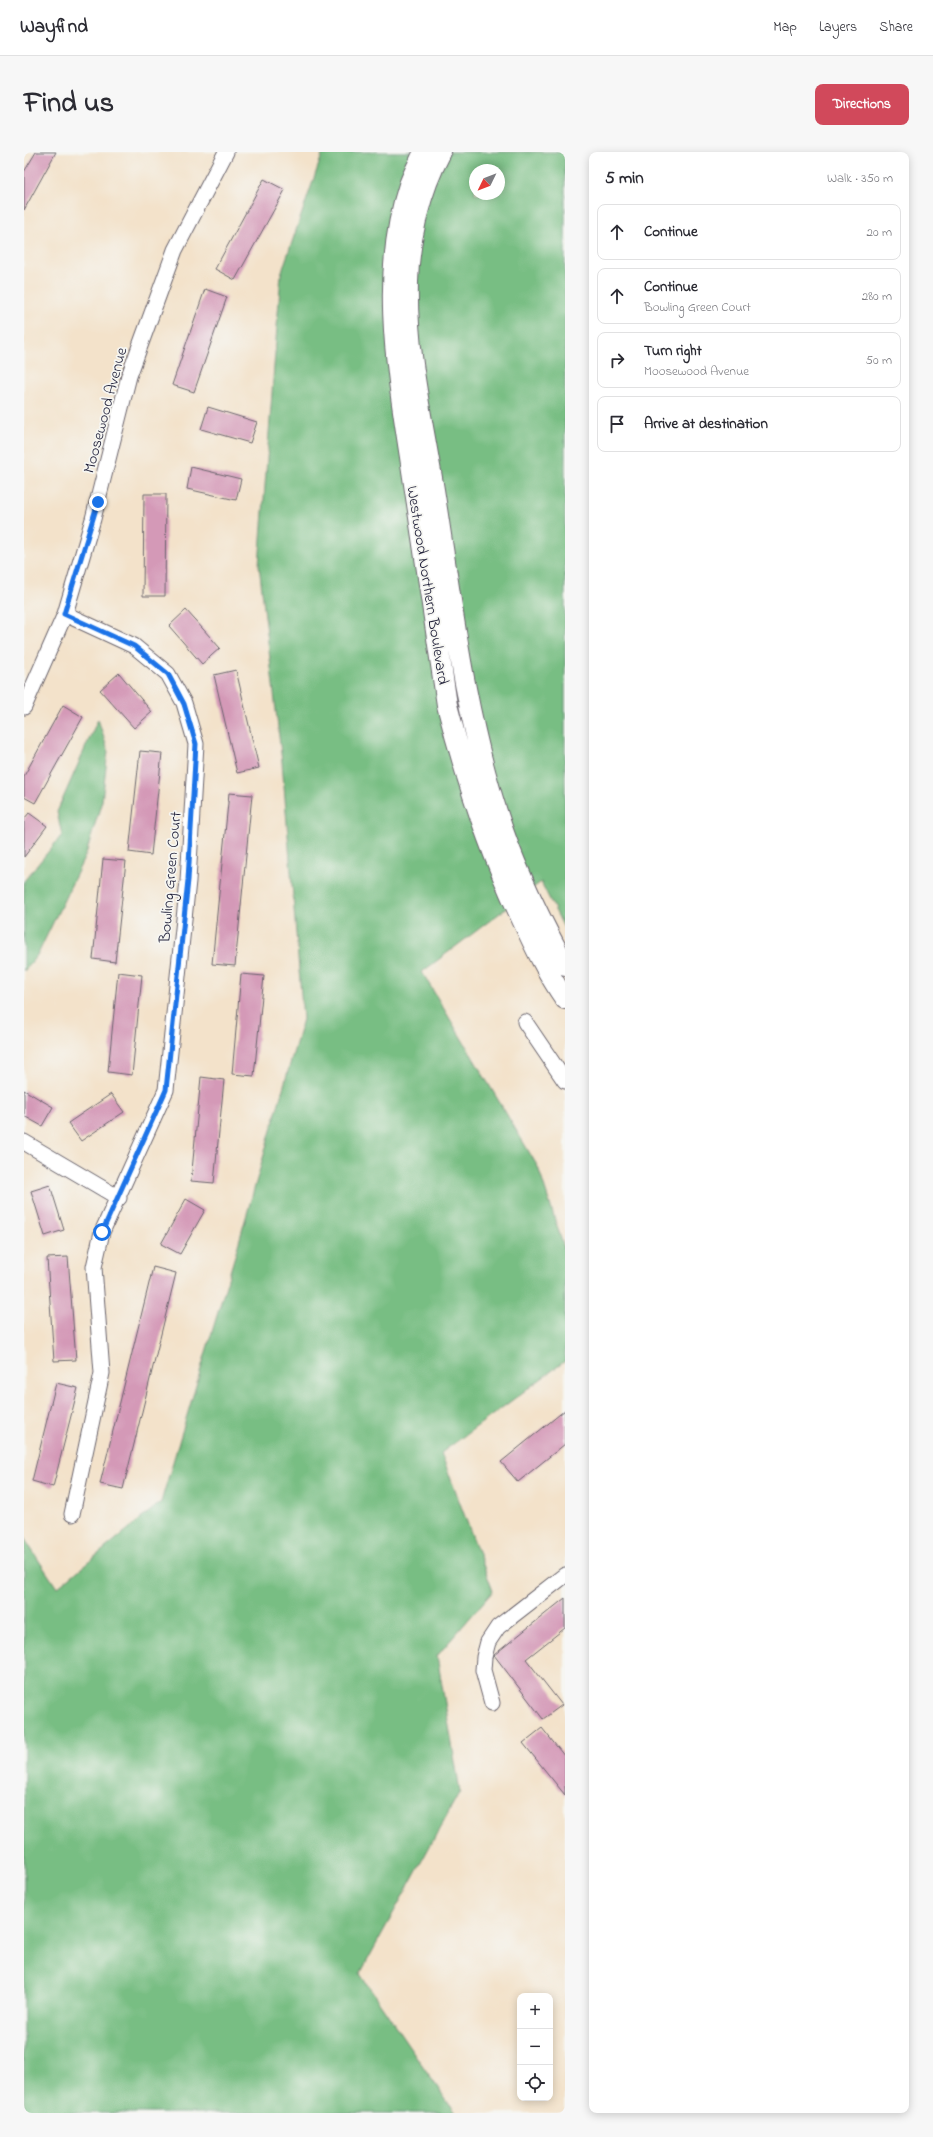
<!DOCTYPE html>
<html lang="en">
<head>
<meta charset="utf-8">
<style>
	body { margin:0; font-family:"Indie Flower",sans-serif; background:#f7f7f7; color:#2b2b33 }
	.controls { position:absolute; right:12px; bottom:12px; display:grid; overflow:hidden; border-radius:8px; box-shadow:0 2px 10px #0003 }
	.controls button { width:36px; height:36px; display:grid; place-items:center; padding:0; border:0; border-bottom:1px solid #e1e1e2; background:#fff; color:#2b2b33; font:20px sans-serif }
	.compass { position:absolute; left:445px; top:12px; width:36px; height:36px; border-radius:50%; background:#fff; box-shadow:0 2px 10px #0003; rotate:227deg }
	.stop { position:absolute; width:12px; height:12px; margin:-9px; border:3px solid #1a73e8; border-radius:50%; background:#fff }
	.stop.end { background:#1a73e8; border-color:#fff; box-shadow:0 1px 4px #0008 }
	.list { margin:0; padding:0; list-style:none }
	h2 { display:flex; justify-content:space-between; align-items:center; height:52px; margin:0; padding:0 16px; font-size:17px }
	h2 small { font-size:13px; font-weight:400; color:#7c7c81 }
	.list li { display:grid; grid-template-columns:26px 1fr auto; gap:12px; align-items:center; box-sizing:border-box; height:56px; margin:0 8px 8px; padding:0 8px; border:1px solid #e1e1e2; border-radius:8px }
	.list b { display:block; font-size:15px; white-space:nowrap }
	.list p { margin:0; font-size:13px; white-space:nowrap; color:#7c7c81 }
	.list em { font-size:13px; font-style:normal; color:#7c7c81 }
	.icon { flex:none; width:22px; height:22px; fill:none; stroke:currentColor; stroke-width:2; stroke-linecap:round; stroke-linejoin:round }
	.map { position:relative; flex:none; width:541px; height:1961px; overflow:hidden; border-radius:8px }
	header { display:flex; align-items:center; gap:24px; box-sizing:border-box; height:56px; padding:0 20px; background:#fff; border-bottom:1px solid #e1e1e2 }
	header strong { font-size:19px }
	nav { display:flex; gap:22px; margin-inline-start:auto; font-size:14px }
	.intro { display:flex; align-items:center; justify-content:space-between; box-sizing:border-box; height:96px; padding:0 24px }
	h1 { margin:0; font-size:28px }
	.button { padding:10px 18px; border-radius:8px; background:#d1495b; color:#fff; font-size:14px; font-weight:700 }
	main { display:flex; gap:24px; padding:0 24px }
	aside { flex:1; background:#fff; border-radius:8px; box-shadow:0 2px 10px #0003 }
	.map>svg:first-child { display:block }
	.forest { fill:#78be83; stroke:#4d705f; fill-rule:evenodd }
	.building { fill:#d499b7 }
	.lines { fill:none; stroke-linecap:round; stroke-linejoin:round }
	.minor-casing { stroke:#6b656d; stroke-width:17 }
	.major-casing { stroke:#6b656d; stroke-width:22 }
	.minor { stroke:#fff; stroke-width:15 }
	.major { stroke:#fff; stroke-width:20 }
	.route { stroke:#1a73e8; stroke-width:5 }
	.labels { text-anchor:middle; stroke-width:3.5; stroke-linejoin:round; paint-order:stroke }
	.street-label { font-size:16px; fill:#22223b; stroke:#f6f6f2 }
</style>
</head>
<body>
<header>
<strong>Wayfind</strong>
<nav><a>Map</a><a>Layers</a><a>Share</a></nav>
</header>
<div class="intro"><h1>Find us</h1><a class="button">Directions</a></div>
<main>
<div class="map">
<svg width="541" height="1961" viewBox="0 0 541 1961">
	<rect width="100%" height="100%" fill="#f6f6f2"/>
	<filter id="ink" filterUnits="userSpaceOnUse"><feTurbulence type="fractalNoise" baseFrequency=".025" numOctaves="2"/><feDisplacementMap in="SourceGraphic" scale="8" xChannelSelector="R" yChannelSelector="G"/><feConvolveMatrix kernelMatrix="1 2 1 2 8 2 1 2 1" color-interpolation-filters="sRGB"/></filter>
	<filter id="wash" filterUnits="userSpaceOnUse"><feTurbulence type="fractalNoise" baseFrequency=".012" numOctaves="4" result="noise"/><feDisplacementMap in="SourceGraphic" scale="16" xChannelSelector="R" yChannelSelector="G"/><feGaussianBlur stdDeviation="0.9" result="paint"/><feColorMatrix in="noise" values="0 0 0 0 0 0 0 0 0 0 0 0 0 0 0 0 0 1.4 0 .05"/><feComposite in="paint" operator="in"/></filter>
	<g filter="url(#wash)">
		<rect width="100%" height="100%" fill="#f3e2ca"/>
		<path class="forest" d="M 299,0 L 541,0 L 541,778 L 517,730 L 398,820 L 514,1015 L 541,1099 L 541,1209 L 417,1301 L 469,1439 L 413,1504 L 436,1639 L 336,1822 L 431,1961 L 0,1961 L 0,1386 L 33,1436 L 137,1350 L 212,1100 L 279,867 L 258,610 L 235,413 L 257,122 ZM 451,18 L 475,18 L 475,42 L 451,42 Z
			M 74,567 L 84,599 L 78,649 L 62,702 L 14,802 L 0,819 L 0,729 L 38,683 L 33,660 Z"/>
		<g id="blocks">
			<path class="building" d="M 12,0 L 32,0 L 0,58 L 0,20 Z
				M 240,27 L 261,38 L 211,128 L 191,117 Z
				M 181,137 L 203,145 L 170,240 L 148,233 Z
				M 184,255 L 233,270 L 226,291 L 177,277 Z
				M 167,315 L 217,327 L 212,348 L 163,337 Z
				M 120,342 L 142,342 L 141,444 L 119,444 Z
				M 162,458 L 196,496 L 178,512 L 145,474 Z
				M 212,518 L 235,616 L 213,621 L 190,523 Z
				M 95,521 L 128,560 L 110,576 L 76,538 Z
				M 39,553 L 59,565 L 11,651 L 0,645 L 0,624 Z
				M 116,599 L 138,601 L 127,703 L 105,700 Z
				M 205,641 L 228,643 L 211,814 L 188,812 Z
				M 5,661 L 23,674 L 0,705 L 0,667 Z
				M 79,707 L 102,709 L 91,810 L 69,807 Z
				M 94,820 L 118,823 L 108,923 L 84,920 Z
				M 217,822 L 240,824 L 230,924 L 208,922 Z
				M 177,925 L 200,928 L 190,1031 L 167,1029 Z
				M 0,938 L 29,955 L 18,974 L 0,964 Z
				M 87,942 L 100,960 L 57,989 L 44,971 Z
				M 26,1033 L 40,1078 L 21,1084 L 7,1039 Z
				M 162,1047 L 181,1058 L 156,1102 L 137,1092 Z
				M 44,1105 L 52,1208 L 30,1209 L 23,1106 Z
				M 129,1115 L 152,1121 L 99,1337 L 76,1332 Z
				M 32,1231 L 54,1236 L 29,1335 L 8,1329 Z
				M 541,1258 L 541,1292 L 494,1330 L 477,1310 Z
				M 541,1446 L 541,1476 L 502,1507 L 538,1553 L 519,1567 L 470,1503 Z
				M 518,1576 L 541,1605 L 541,1643 L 499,1591 Z"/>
		</g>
	</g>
	<g filter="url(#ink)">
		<use href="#blocks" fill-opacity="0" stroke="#6b656d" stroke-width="1"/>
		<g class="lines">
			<defs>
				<path id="minor" d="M 41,462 L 110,494 L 144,522 L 160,551 L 172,592 L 164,729 L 142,938 L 78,1080 L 70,1115 L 78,1221 L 48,1362
					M 0,555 L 41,462 L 69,367 L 105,224 L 151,98 L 202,0
					M 501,870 L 541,929
					M 0,990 L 95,1046
					M 468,1551 L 459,1518 L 460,1505 L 464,1490 L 474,1475 L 541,1423"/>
				<path id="major" d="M 400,0 C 395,11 389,22 385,33 C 353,130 376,234 390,332 C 401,405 412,479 423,553 C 441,624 463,692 494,759 C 508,789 522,820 541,847
					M 417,0 C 396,39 385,87 384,130 C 382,201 400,274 411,344 C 428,451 440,559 474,663 C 490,715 515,765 541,813"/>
			</defs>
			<use href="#minor" class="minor-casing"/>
			<use href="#major" class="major-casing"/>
			<use href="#minor" class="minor"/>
			<use href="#major" class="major"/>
		</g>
	</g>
	<g class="lines" filter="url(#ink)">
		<path class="route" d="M 74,350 L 40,462 L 110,494 L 144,522 L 160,552 L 172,592 L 164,728 L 142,938 L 78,1080"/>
	</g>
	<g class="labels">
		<g class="street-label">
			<text transform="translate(80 258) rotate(-75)" y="6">Moosewood Avenue</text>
			<text transform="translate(405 433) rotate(81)" y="6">Westwood Northern Boulevard</text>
			<text transform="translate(145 725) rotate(-85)" y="6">Bowling Green Court</text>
		</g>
	</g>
</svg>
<div class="controls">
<button>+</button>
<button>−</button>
<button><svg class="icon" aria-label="locate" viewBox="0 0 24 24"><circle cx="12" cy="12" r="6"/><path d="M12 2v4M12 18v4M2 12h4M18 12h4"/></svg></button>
</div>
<svg class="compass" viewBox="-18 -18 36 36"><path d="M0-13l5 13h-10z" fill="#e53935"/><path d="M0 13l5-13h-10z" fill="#7c7c81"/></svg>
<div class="stop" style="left:78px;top:1080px"></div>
<div class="stop end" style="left:74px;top:350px"></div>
</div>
<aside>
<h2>5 min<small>Walk · 350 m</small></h2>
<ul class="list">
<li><svg class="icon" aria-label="ahead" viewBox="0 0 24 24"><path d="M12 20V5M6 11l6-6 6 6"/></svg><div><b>Continue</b></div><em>20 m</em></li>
<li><svg class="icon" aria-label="ahead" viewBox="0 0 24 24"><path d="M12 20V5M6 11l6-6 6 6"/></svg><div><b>Continue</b><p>Bowling Green Court</p></div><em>280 m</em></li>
<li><svg class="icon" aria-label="right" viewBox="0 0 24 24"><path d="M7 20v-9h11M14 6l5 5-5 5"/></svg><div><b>Turn right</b><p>Moosewood Avenue</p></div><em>50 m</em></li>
<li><svg class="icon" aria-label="arrive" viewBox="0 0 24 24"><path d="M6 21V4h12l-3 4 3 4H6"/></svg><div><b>Arrive at destination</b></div></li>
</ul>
</aside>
</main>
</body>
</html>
